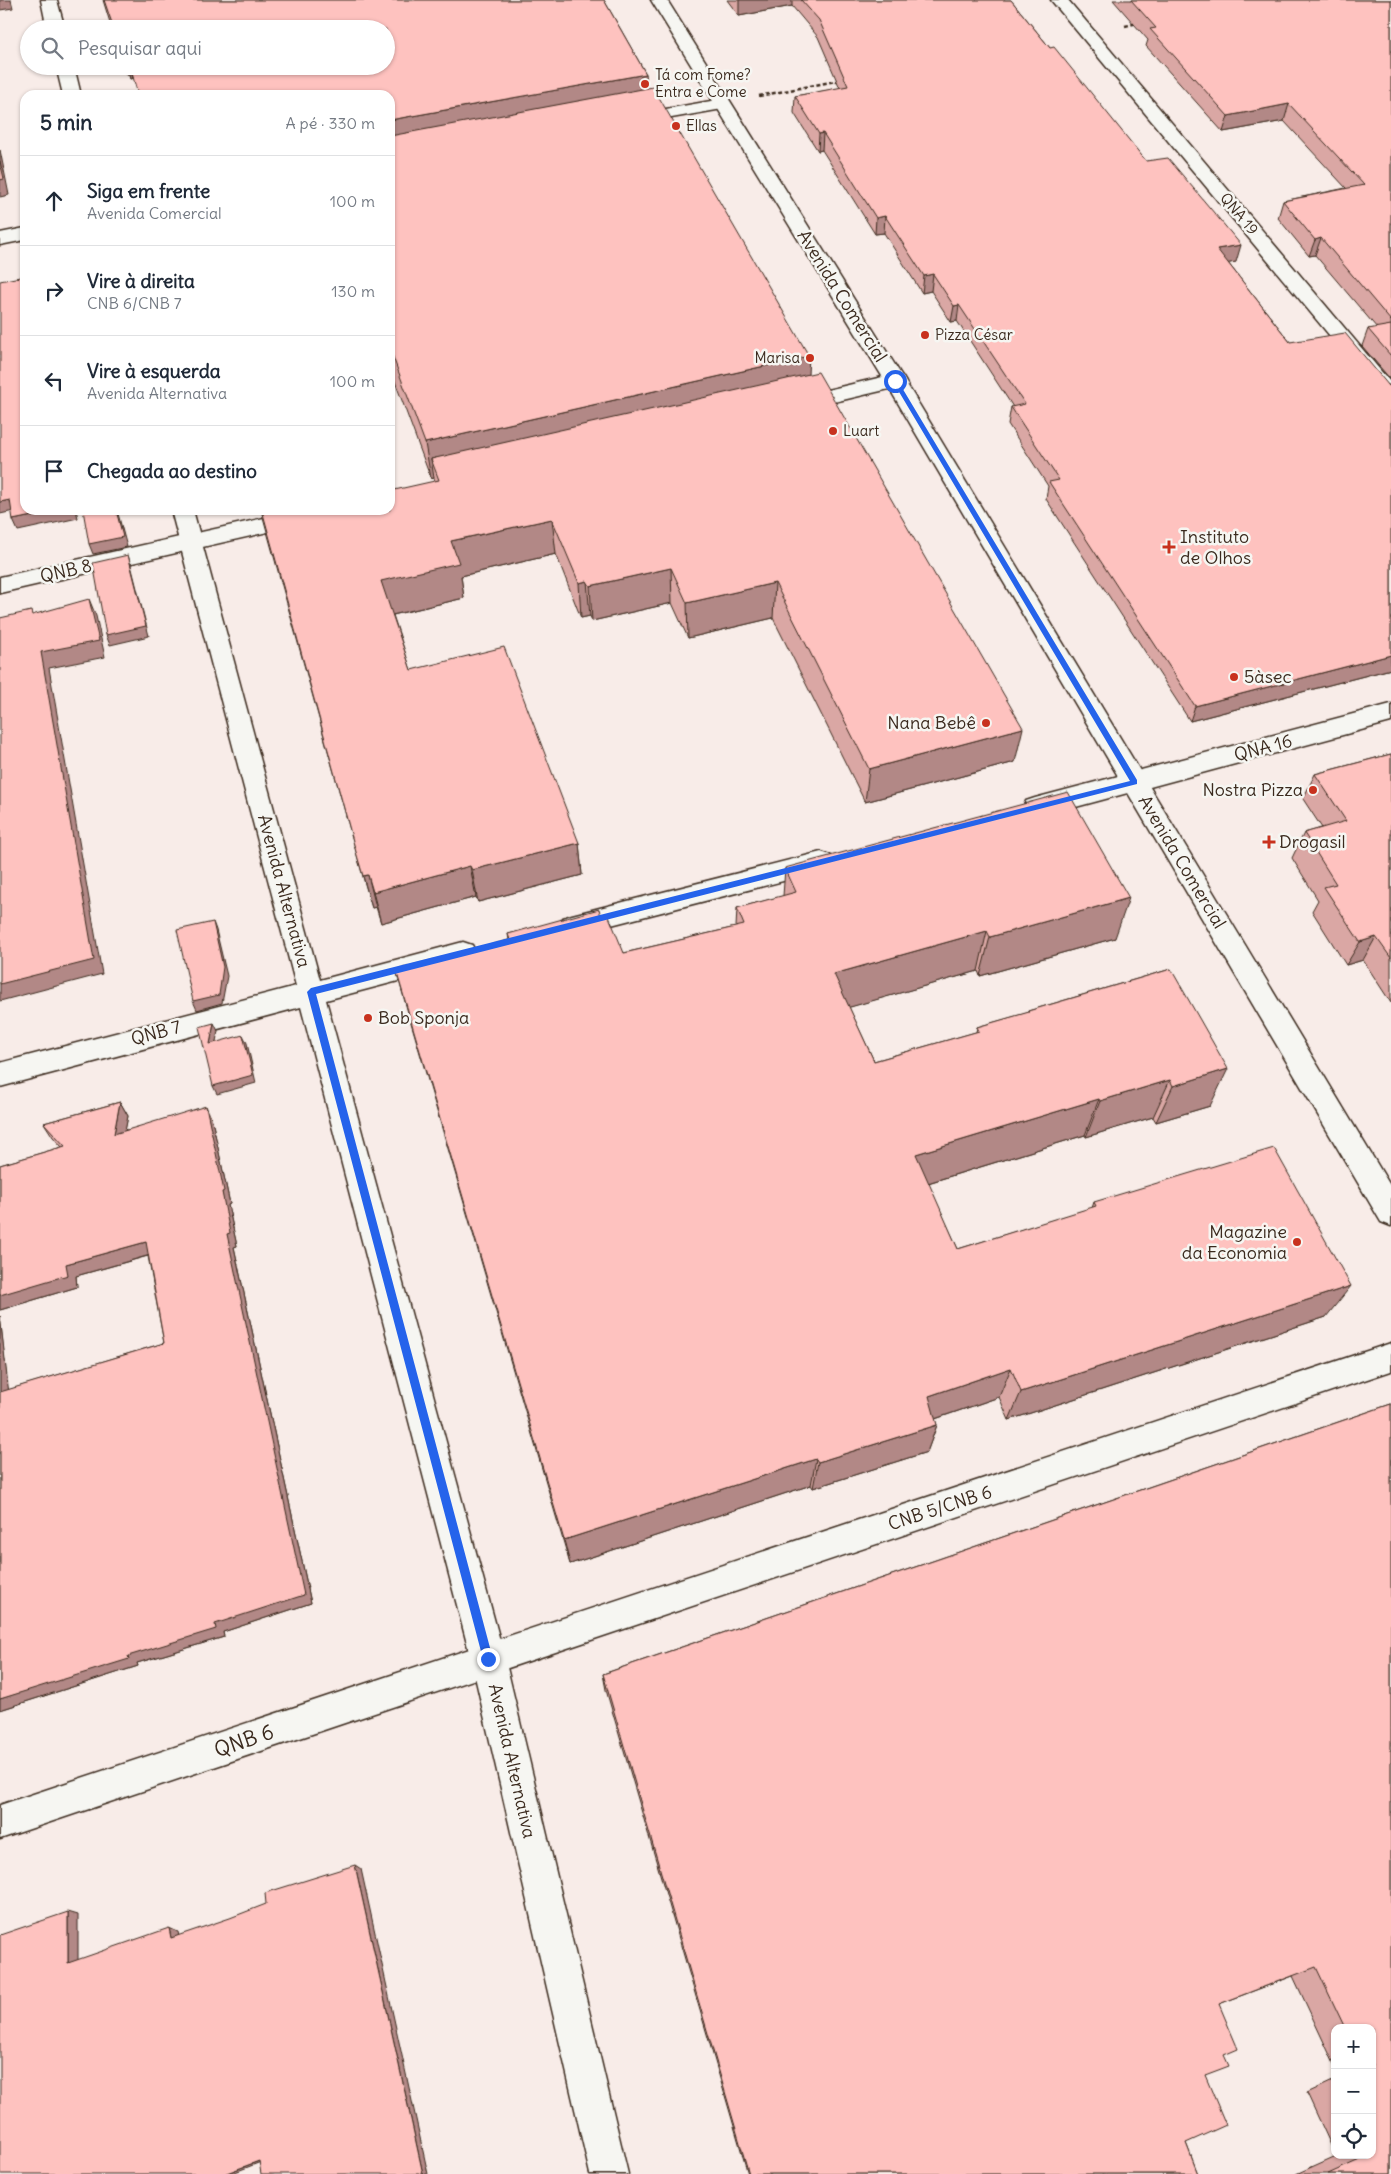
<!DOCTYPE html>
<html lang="pt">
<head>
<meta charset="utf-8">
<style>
	body { margin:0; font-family:Delius,sans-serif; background:#f2f2f3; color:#1f2937 }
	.controls { position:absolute; right:15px; bottom:15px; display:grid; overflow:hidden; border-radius:10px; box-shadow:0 1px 4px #0004 }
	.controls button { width:45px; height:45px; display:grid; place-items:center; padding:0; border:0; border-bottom:1px solid #e0e1e3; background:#fff; color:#1f2937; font:25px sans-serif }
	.stop { position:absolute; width:15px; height:15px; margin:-11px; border:4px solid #2563eb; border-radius:50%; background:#fff }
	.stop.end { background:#2563eb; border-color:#fff; box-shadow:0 1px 5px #0008 }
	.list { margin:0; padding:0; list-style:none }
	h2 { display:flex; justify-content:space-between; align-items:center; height:65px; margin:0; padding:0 20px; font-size:21px }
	h2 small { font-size:16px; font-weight:400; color:#747a83 }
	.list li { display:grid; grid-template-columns:32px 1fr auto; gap:15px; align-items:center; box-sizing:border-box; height:90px; padding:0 20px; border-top:1px solid #e0e1e3 }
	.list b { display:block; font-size:19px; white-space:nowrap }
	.list p { margin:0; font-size:16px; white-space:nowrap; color:#747a83 }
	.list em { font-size:16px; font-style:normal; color:#747a83 }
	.icon { flex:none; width:28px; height:28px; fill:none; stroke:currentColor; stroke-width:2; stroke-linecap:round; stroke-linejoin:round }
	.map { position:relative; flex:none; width:1391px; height:2174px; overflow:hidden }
	.search { position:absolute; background:#fff; box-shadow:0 1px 4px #0004; left:20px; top:20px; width:375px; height:55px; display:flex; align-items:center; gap:12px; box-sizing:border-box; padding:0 18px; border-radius:28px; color:#747a83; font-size:19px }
	.panel { position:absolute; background:#fff; box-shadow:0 1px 4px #0004; left:20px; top:90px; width:375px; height:425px; border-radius:15px }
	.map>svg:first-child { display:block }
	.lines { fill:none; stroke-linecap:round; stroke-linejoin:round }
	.minor-casing { stroke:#3b2a1e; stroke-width:3 }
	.tertiary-casing { stroke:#3b2a1e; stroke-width:3 }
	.secondary-casing { stroke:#3b2a1e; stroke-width:3 }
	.path { stroke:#3b2a1e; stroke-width:2.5; stroke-dasharray:4 2.5; stroke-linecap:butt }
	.minor { fill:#f6f6f2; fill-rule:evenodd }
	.tertiary { fill:#f6f6f2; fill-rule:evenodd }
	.secondary { fill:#f6f6f2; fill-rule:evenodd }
	.wall { fill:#daa7a4; stroke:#3b2a1e }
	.shaded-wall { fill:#b28886; stroke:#3b2a1e }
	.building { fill:#fec2bf; stroke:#3b2a1e }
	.route { fill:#2563eb }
	.poi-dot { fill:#c8321e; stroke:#f6f6f2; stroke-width:2 }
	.labels { text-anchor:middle; stroke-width:5; stroke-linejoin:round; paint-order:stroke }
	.far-poi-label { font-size:15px; fill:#3b2a1e; stroke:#f6f6f2; text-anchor:start }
	.far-street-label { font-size:15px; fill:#3b2a1e; stroke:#f6f6f2 }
	.street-label { font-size:18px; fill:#3b2a1e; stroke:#f6f6f2 }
	.poi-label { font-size:18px; fill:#3b2a1e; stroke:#f6f6f2; text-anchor:start }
	.near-street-label { font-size:21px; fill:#3b2a1e; stroke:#f6f6f2 }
</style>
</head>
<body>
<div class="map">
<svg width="1391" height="2174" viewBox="0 0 1391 2174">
	<rect width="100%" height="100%" fill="#f8ece8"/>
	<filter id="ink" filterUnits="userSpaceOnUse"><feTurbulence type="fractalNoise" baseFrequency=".02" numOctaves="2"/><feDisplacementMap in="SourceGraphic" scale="10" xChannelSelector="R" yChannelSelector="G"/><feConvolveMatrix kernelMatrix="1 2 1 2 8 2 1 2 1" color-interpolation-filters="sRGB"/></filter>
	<g filter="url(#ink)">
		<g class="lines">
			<defs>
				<path id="minor" d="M 1051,0 L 1068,0 L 1391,383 L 1391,403 L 1384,401 Z
					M 722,99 L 728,100 L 731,104 L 728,108 L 632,125 L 626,124 L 623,120 L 626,116 L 632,115 Z
					M 25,228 L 25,240 L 0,245 L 0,233 Z
					M 895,374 L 902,376 L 905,381 L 902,386 L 796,411 L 789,409 L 786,404 L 789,399 Z
					M 300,510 L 345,510 L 342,515 L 334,517 L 0,593 L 0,577 Z
					M 1391,1343 L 1391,1371 L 0,1839 L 0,1805 Z"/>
				<path id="tertiary" d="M 41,0 L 57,0 L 65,29 L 47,29 Z
					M 56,66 L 74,66 L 81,95 L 63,95 Z
					M 171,510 L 193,510 L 320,980 L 463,942 L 472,945 L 476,953 L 472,961 L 463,964 L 326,1000 L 505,1659 L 628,2174 L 590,2174 L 471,1659 L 301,1007 L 0,1087 L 0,1063 L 296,986 Z
					M 1391,704 L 1391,722 L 1035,818 L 1026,815 L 1023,808 L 1026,801 L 1035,798 Z
					M 821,852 L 830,855 L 834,862 L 830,869 L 572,935 L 563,932 L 559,925 L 563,918 L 572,915 Z"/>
				<path id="secondary" d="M 651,0 L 667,0 L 905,381 L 1391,1187 L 1391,1226 L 1381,1222 L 885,381 Z"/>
			</defs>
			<use href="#minor" class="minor-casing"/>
			<use href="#tertiary" class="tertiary-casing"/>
			<use href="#secondary" class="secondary-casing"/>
			<path class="path" d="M 1125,26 L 1138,23
				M 759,96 L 841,80"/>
			<use href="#minor" class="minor"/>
			<use href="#tertiary" class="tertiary"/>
			<use href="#secondary" class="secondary"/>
		</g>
		<path class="wall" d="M 103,0 L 604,0 L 646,74 L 646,89 L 808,374 L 1015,762 L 865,802 L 773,618 L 688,638 L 672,603 L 592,621 L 590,616 L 581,618 L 556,554 L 461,576 L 464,598 L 393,615 L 411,670 L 579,843 L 582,875 L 478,902 L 476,897 L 381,923 L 376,907 L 372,908 L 365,884 L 261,510 L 390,510 L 435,481 L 434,478 L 431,479 L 390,368 L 390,95 L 133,78 L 130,79 L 129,75 L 127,75 L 124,66 L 386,66 L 386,29 L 112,29 Z
			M 727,0 L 1011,0 L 1050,48 L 1146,161 L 1236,262 L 1228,263 L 1290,342 L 1391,386 L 1391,669 L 1190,721 L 1046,499 L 1048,486 L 1008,424 L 1011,407 L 1013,407 L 957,321 L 951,322 L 931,291 L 922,293 L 884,233 L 875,234 L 822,150 L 818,151 L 794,113 L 795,96 L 840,88 L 818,37 L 792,6 L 739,16 Z
			M 1113,0 L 1391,0 L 1391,380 L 1362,346 L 1368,329 L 1377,328 L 1315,255 L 1309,256 L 1278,218 L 1283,201 L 1346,188 L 1284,121 L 1223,132 L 1146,46 L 1148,40 Z
			M 1391,754 L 1391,1003 L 1363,960 L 1346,965 L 1312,911 L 1318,900 L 1292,858 L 1304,833 L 1322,828 L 1303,799 L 1315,774 Z
			M 785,868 L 1115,938 L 980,976 L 978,971 L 849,1007 L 874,1061 L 976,1032 L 977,1027 L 1027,1013 L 1028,1011 L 1171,969 L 1210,1106 L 1156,1122 L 1153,1117 L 1086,1137 L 1085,1135 L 928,1183 L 958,1249 L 1092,1208 L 1094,1202 L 1326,1317 L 1009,1420 L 999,1397 L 935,1419 L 937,1425 L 927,1452 L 813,1488 L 811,1485 L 570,1564 L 407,1009 L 396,970 L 509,940 L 508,934 L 601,916 L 624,953 L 736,927 L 737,908 L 783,896 Z
			M 120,1102 L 128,1116 L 125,1130 L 212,1120 L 230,1204 L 228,1205 L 237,1246 L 234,1247 L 311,1603 L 223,1632 L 224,1637 L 137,1663 L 138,1666 L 0,1710 L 0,1316 L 8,1390 L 164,1343 L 148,1256 L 76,1276 L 77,1287 L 0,1310 L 0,1165 L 62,1147 L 53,1137 L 44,1123 Z
			M 1391,1404 L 1391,2174 L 1296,2174 L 1336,2156 L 1336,2155 L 1372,2155 L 1372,2028 L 1335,2028 L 1335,2066 L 1293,1976 L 1219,2004 L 1224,2055 L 1205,2075 L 1186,2143 L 1198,2174 L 748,2174 L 606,1690 L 603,1674 Z
			M 1335,2080 L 1335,2154 L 1307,2093 Z"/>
		<path class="shaded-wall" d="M 0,0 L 11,0 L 13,8 L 0,10 Z
			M 739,0 L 792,0 L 792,6 L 739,16 Z
			M 124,66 L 130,66 L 133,78 L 130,79 L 129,75 L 127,75 Z
			M 646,74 L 647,111 L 390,158 L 390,120 Z
			M 1289,104 L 1284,121 L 1223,132 L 1228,116 Z
			M 823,133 L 822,150 L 818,151 L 819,134 Z
			M 0,150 L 9,195 L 0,197 Z
			M 885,216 L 884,233 L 875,234 L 876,218 Z
			M 1321,238 L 1315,255 L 1309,256 L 1315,240 Z
			M 1241,245 L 1236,262 L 1213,266 L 1217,249 Z
			M 933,274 L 931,291 L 922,293 L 924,276 Z
			M 959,305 L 957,321 L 951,322 L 954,306 Z
			M 809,356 L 807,392 L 431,459 L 434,478 L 431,479 L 425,443 Z
			M 10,500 L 14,511 L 0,514 L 0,502 Z
			M 61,510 L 76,510 L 78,518 L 18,531 L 13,520 Z
			M 116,510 L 117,510 L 127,547 L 93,554 L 89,544 Z
			M 552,519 L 556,554 L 461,576 L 464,598 L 388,616 L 381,581 L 451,541 Z
			M 128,555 L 131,565 L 149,636 L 110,645 L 106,635 Z
			M 671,568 L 672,603 L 592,621 L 590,586 Z
			M 587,581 L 590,616 L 581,618 L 579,583 Z
			M 775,583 L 773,618 L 688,638 L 687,603 Z
			M 89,599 L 96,616 L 105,657 L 49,668 L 102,974 L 0,1001 L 0,984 L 41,652 Z
			M 1391,655 L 1391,669 L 1190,721 L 1195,706 Z
			M 1023,728 L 1015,762 L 865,802 L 869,769 Z
			M 579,843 L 582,875 L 478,902 L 472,870 Z
			M 470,866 L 476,897 L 381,923 L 373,892 Z
			M 368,875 L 376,907 L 372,908 L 363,876 Z
			M 1129,898 L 1115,938 L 980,976 L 990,937 Z
			M 213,922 L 216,930 L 227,976 L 222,1003 L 197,1010 L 193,1001 Z
			M 987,931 L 978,971 L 829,1013 L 834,974 Z
			M 1376,937 L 1363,960 L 1346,965 L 1360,942 Z
			M 214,1023 L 218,1031 L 214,1052 L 210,1044 Z
			M 243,1035 L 247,1043 L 256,1083 L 217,1094 L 213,1086 Z
			M 1228,1069 L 1210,1106 L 1156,1122 L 1173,1086 Z
			M 1170,1080 L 1153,1117 L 1086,1137 L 1100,1101 Z
			M 1099,1099 L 1085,1135 L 908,1189 L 916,1154 Z
			M 120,1102 L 128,1116 L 122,1147 L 114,1134 Z
			M 206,1106 L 212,1120 L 230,1204 L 228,1205 L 237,1246 L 234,1247 L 311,1603 L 223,1632 L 224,1637 L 137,1663 L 138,1666 L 0,1710 L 0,1699 L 215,1624 L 227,1234 L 222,1192 Z
			M 146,1242 L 154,1254 L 76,1276 L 77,1287 L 0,1310 L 0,1295 L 66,1264 Z
			M 1351,1286 L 1326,1317 L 1009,1420 L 1021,1392 Z
			M 0,1316 L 10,1403 L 0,1393 Z
			M 1011,1368 L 999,1397 L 920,1424 L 929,1396 Z
			M 937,1425 L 927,1452 L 813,1488 L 818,1462 Z
			M 816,1459 L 811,1485 L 570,1564 L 564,1540 Z
			M 355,1865 L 361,1869 L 428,2174 L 423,2174 Z
			M 68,1912 L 78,1915 L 78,1966 L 68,1963 Z
			M 169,1928 L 178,1932 L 180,1941 L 171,1938 Z
			M 266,2160 L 230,2174 L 224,2174 L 259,2161 Z"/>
		<path class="building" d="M 104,0 L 604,0 L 646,74 L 390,120 L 390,95 L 138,95 L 130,66 L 386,66 L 386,29 L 114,29 Z
			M 801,0 L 1011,0 L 1050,48 L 1054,47 L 1146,161 L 1168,158 L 1241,245 L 1217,249 L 1290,342 L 1345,333 L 1389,386 L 1391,386 L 1391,655 L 1195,706 L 1049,482 L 1059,480 L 1011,407 L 1025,404 L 959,305 L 954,306 L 933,274 L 924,276 L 885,216 L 876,218 L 823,133 L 819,134 L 795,96 L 848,86 L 819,20 Z
			M 1131,0 L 1391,0 L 1391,321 L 1321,238 L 1315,240 L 1283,201 L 1364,185 L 1289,104 L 1228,116 L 1150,29 L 1156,28 Z
			M 653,87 L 809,356 L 425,443 L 390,349 L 390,136 Z
			M 0,161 L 4,179 L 0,180 Z
			M 25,276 L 25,510 L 61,510 L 13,520 L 10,500 L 0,502 L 0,281 Z
			M 1391,325 L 1391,356 L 1368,329 Z
			M 818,372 L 1023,728 L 869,769 L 775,583 L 687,603 L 671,568 L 590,586 L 587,581 L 579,583 L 552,519 L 451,541 L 459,563 L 381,581 L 411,670 L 504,647 L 579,843 L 472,870 L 470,866 L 373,892 L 368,875 L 363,876 L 356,852 L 262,510 L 390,510 L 390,491 L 439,480 L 431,459 Z
			M 83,510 L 116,510 L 123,537 L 89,544 Z
			M 128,555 L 146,626 L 106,635 L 93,563 Z
			M 89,599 L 99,641 L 41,652 L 94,960 L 0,984 L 0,618 L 31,611 L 32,615 Z
			M 1391,754 L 1391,958 L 1376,937 L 1360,942 L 1324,887 L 1336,884 L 1304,833 L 1346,821 L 1315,774 Z
			M 1068,792 L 1129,898 L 990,937 L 987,931 L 834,974 L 874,1061 L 979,1031 L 977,1027 L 1029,1012 L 1028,1011 L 1171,969 L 1228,1069 L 1173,1086 L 1170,1080 L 1100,1101 L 1099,1099 L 916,1154 L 958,1249 L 1096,1206 L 1094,1202 L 1274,1148 L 1351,1286 L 1021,1392 L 1011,1368 L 929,1396 L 937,1425 L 818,1462 L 816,1459 L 564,1540 L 396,970 L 510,940 L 508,934 L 599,909 L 601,916 L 608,914 L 624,953 L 744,925 L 737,908 L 796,892 L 785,868 Z
			M 213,922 L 223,967 L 219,995 L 193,1001 L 177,930 Z
			M 214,1023 L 210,1044 L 243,1035 L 253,1075 L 213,1086 L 199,1027 Z
			M 120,1102 L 114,1134 L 206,1106 L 224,1191 L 222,1192 L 230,1233 L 227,1234 L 304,1595 L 215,1624 L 216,1629 L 128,1656 L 129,1659 L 0,1699 L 0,1392 L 164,1343 L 146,1242 L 66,1264 L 68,1275 L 0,1295 L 0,1165 L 65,1146 L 44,1123 Z
			M 1391,1404 L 1391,2174 L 1328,2174 L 1364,2158 L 1362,2155 L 1372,2155 L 1372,2028 L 1345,2028 L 1316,1967 L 1219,2004 L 1238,2049 L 1224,2055 L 1229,2066 L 1205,2075 L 1226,2125 L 1186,2143 L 1198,2174 L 749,2174 L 603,1674 Z
			M 355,1865 L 423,2174 L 261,2174 L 259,2161 L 224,2174 L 0,2174 L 0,1935 L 68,1912 L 68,1963 L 169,1928 L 171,1938 L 230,1918 L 266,1904 L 265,1893 Z"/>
	</g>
	<path class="route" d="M 892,380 L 898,381 L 1137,780 L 1137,784 L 316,994 L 493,1659 L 488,1664 L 483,1659 L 307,992 L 311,988 L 1130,781 Z"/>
	<g class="poi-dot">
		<circle cx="645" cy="84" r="5"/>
		<circle cx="676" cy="126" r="5"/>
		<circle cx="925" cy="335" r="5"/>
		<circle cx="810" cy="358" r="5"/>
		<circle cx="833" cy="431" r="5"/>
		<path d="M1166.5 539.5h5v5h5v5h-5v5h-5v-5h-5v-5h5z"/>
		<circle cx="1234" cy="677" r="5"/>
		<circle cx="986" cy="723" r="5"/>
		<circle cx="1313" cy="790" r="5"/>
		<path d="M1266.5 834.5h5v5h5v5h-5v5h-5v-5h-5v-5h5z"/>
		<circle cx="368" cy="1018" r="5"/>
		<circle cx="1297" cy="1242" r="5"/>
	</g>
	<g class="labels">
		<g class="far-poi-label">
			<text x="655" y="80">Tá com Fome?<tspan x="655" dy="17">Entra e Come</tspan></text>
			<text x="686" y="131">Ellas</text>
			<text x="935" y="340">Pizza César</text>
			<text x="800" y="363" text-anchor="end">Marisa</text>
			<text x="843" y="436">Luart</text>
		</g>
		<g class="far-street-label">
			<text transform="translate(1239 214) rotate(50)" y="5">QNA 19</text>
		</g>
		<g class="street-label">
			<text transform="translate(842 296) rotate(58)" y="6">Avenida Comercial</text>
			<text transform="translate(66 571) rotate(-13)" y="6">QNB 8</text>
			<text transform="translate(1263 748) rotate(-15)" y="6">QNA 16</text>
			<text transform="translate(1182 862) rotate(59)" y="6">Avenida Comercial</text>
			<text transform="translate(284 891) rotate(75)" y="6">Avenida Alternativa</text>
			<text transform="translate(156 1033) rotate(-15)" y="6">QNB 7</text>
			<text transform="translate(940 1508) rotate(-18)" y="6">CNB 5/CNB 6</text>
			<text transform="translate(512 1761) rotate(77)" y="6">Avenida Alternativa</text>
		</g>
		<g class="poi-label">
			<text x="1180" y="543">Instituto<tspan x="1180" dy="21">de Olhos</tspan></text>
			<text x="1244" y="683">5àsec</text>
			<text x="976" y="729" text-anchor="end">Nana Bebê</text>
			<text x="1303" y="796" text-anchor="end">Nostra Pizza</text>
			<text x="1279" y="848">Drogasil</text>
			<text x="378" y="1024">Bob Sponja</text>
			<text x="1287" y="1238" text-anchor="end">Magazine<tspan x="1287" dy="21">da Economia</tspan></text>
		</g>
		<g class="near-street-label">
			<text transform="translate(244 1741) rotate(-19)" y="7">QNB 6</text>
		</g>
	</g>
</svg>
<div class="controls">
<button>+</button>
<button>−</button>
<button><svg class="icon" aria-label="locate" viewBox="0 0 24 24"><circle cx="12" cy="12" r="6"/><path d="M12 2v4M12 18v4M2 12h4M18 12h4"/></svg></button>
</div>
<div class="stop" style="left:895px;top:381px"></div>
<div class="stop end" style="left:488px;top:1659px"></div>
<div class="search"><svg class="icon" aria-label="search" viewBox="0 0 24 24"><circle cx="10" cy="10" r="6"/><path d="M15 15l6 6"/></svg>Pesquisar aqui</div>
<section class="panel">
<h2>5 min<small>A pé · 330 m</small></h2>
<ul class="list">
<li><svg class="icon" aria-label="ahead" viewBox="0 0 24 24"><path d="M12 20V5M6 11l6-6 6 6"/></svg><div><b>Siga em frente</b><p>Avenida Comercial</p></div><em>100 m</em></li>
<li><svg class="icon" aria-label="right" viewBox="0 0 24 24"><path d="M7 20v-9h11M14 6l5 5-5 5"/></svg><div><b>Vire à direita</b><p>CNB 6/CNB 7</p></div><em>130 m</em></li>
<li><svg class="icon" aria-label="left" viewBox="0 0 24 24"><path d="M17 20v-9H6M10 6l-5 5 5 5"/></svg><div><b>Vire à esquerda</b><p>Avenida Alternativa</p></div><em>100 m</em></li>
<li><svg class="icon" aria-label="arrive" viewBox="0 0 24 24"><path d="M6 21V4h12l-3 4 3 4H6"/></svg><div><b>Chegada ao destino</b></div></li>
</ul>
</section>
</div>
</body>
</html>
